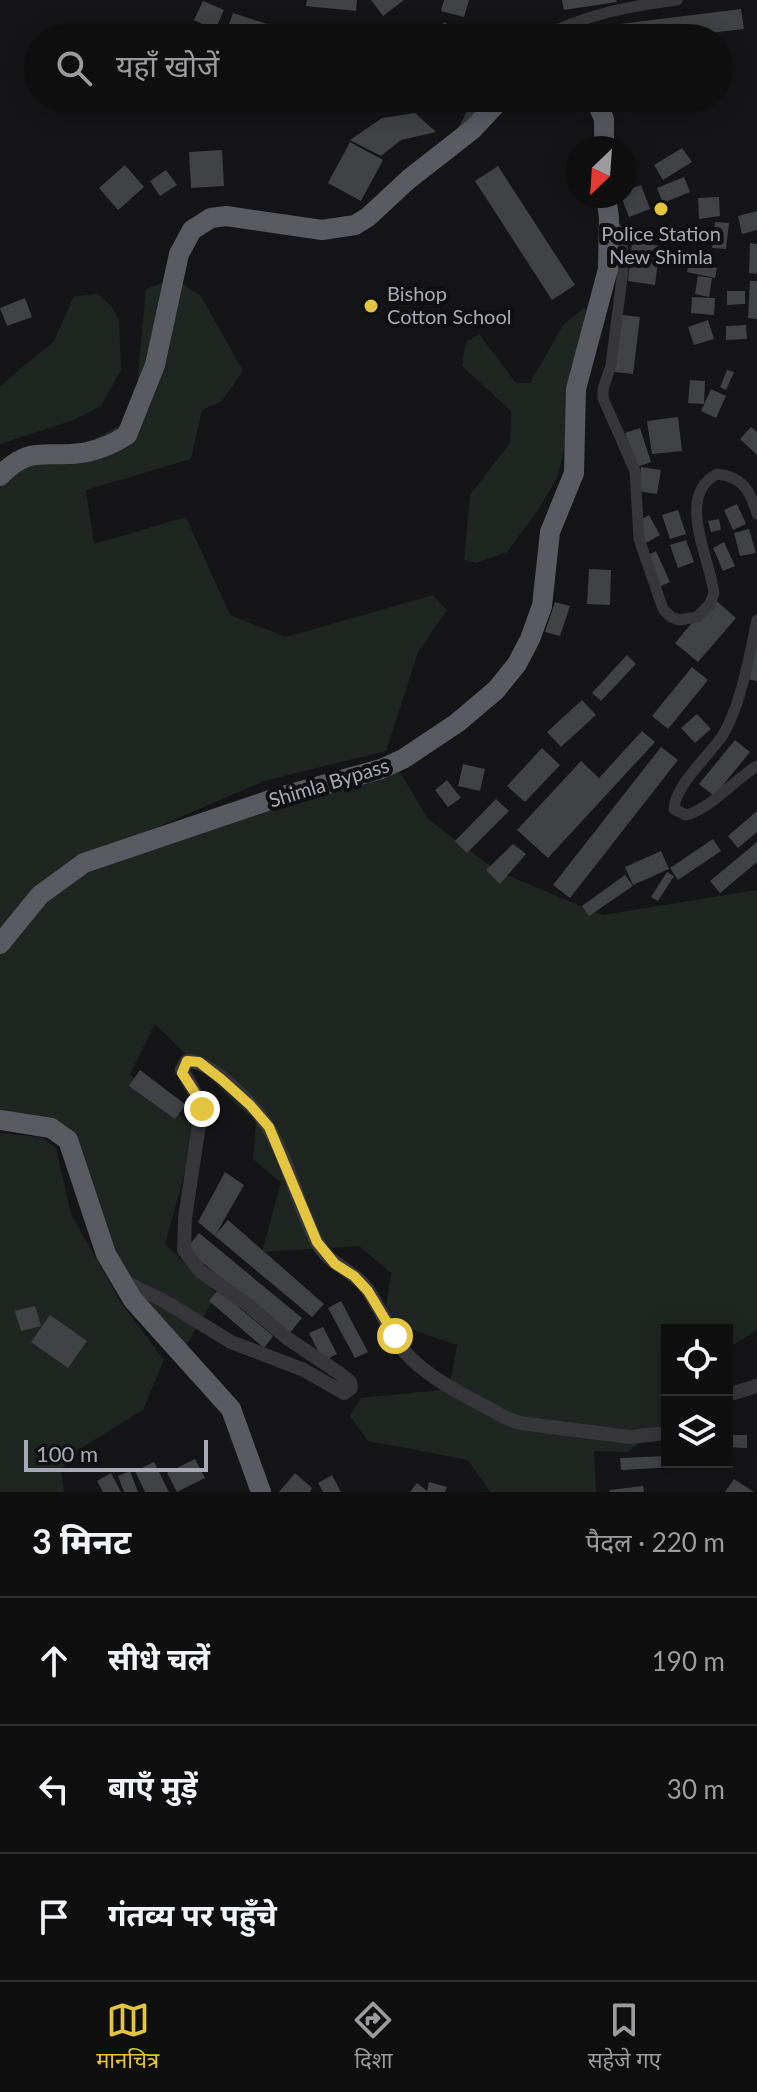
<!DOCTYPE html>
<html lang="hi">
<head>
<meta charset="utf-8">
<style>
	body { margin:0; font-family:Lato,"Noto Sans Devanagari",sans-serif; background:#1e1d1e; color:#f1f3f6 }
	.controls { position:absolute; right:24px; bottom:24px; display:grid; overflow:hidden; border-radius:0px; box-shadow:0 4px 20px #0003 }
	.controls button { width:72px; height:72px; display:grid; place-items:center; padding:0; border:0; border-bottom:2px solid #302f30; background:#100f10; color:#f1f3f6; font:40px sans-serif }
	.compass { position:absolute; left:565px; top:136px; width:72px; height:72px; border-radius:50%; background:#100f10; box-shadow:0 4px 20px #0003; rotate:205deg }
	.scale { position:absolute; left:24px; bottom:20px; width:184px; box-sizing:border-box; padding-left:8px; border:4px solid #a7a9b5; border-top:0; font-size:22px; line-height:28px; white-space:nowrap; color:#a7a9b5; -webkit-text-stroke:6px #100f11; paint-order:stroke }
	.stop { position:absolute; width:24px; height:24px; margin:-18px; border:6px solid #e3c540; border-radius:50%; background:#fff }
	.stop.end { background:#e3c540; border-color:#fff; box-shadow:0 2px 8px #0008 }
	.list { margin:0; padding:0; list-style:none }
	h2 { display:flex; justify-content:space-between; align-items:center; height:104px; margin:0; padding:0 32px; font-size:34px }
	h2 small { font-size:26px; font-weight:400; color:#9c9c9f }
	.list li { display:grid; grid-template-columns:52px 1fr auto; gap:24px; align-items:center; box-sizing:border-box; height:128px; padding:0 32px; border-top:2px solid #302f30 }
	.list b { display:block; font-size:30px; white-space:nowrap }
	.list em { font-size:26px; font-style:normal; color:#9c9c9f }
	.icon { flex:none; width:44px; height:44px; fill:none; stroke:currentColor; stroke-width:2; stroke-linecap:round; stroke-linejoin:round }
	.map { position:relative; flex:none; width:757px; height:1492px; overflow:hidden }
	.search { position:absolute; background:#100f10; box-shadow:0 4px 20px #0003; left:24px; right:24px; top:24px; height:88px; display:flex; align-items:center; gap:20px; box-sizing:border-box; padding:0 28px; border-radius:44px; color:#9c9c9f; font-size:30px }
	.sheet { height:488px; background:#100f10 }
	nav { display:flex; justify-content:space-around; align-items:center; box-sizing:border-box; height:112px; border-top:2px solid #302f30; background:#100f10; font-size:22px; color:#9c9c9f }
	nav a { display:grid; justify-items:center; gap:4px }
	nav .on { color:#e3c540 }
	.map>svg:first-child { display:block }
	.green { fill:#1f2621 }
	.building { fill:#414246 }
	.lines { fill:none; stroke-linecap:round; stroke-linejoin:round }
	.minor { stroke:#36363b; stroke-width:11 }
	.tertiary { stroke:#36363b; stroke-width:14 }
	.trunk { stroke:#5a5b62; stroke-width:20 }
	.route { stroke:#e3c540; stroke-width:10 }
	.poi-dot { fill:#e3c540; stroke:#100f11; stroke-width:3 }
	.labels { text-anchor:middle; stroke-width:8; stroke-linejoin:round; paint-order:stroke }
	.poi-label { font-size:20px; fill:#a7a9b5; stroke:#100f11 }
	.street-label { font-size:20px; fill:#a7a9b5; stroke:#100f11 }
</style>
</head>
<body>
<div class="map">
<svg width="757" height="1492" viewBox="0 0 757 1492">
	<rect width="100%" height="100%" fill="#151416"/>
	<path class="green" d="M 174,278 L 201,296 L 243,371 L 222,401 L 202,410 L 191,459 L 86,490 L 94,544 L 186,517 L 230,615 L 286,637 L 433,595 L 447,610 L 418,652 L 386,751 L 264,781 L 81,860 L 0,937 L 0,477 L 88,442 L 121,425 L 137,385 L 146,289 Z
		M 98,294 L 112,307 L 119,321 L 121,370 L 101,406 L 71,421 L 0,444 L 0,386 L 54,341 L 74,296 Z
		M 585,307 L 593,325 L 558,476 L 540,507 L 507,552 L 476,563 L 464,560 L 470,495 L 510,443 L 511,411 L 462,366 L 466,342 L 479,334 L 516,383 L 530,383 L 563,325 Z
		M 392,759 L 428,819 L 497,871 L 602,915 L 757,890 L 757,1330 L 727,1349 L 727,1330 L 667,1330 L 667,1420 L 628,1452 L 594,1451 L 596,1492 L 490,1492 L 468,1460 L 368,1441 L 350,1416 L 361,1398 L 449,1389 L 457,1345 L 384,1320 L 391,1273 L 359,1246 L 262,1252 L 281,1183 L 253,1159 L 256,1120 L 238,1106 L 155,1024 L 130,1074 L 197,1129 L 165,1244 L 217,1294 L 185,1347 L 135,1299 L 109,1253 L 71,1139 L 0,1117 L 0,948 L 43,896 L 86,866 L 270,789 Z
		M 0,1133 L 41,1137 L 56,1148 L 71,1214 L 122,1304 L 164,1360 L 143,1410 L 75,1452 L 61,1470 L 64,1492 L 0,1492 Z"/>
	<path class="building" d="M 307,0 L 357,0 L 356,11 L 306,6 Z
		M 371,0 L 404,0 L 383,16 Z
		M 444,0 L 469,0 L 464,17 L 441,11 Z
		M 562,0 L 616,0 L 617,2 L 564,10 Z
		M 203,1 L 224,10 L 215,30 L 194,20 Z
		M 741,9 L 744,29 L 667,38 L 598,38 L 596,27 Z
		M 233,13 L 267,24 L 263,38 L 250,38 L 227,30 Z
		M 445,22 L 458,35 L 455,38 L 429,38 Z
		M 415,113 L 436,132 L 401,140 L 381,156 L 350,140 L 382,118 Z
		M 350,142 L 383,160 L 361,201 L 328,183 Z
		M 682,148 L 692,162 L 663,180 L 654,165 Z
		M 222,150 L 224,186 L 191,188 L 189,152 Z
		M 125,165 L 144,187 L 118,210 L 99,188 Z
		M 498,166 L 575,285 L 552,300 L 475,181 Z
		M 166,170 L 177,185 L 160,196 L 150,181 Z
		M 684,177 L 690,192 L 663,203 L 657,188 Z
		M 641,185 L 650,209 L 629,217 L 621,196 L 625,196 L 625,191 Z
		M 719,197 L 720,216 L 699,219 L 698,198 Z
		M 757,211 L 757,230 L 742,234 L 738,216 Z
		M 715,222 L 729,223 L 726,249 L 712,248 Z
		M 632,242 L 660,246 L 655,285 L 628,281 Z
		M 750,243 L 757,244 L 757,274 L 749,273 Z
		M 689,262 L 717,268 L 715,278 L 687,272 Z
		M 698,276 L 712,278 L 709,297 L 695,294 Z
		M 750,281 L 757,281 L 757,319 L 748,318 Z
		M 727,291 L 745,291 L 745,304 L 727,305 Z
		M 692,297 L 715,298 L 714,315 L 691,313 Z
		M 25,298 L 32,317 L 7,326 L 0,308 Z
		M 614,314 L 640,317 L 633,374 L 607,371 Z
		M 708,320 L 714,339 L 694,345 L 688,327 Z
		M 746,325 L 747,339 L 726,340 L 726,326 Z
		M 727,370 L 734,372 L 726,390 L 720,387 Z
		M 690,380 L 705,381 L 704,404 L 688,403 Z
		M 711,389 L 726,396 L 716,418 L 701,411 Z
		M 678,417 L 682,451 L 652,454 L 647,421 Z
		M 751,427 L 757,432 L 757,455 L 740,439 Z
		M 640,428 L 651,462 L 637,467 L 625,433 Z
		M 641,467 L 661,470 L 657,494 L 637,491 Z
		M 737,504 L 746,524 L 733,530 L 724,510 Z
		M 678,510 L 686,534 L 670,539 L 662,515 Z
		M 649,515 L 660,535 L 646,543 L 635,523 Z
		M 719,519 L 721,530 L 711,532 L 708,521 Z
		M 749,529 L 756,553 L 740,556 L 734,533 Z
		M 686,540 L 694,562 L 678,568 L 670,545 Z
		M 724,542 L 735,566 L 723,571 L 713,548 Z
		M 656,551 L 670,582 L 654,589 L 640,559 Z
		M 589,569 L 611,570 L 610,605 L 587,604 Z
		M 713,598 L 736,618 L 698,662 L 675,643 Z
		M 555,602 L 570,606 L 560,636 L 545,632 Z
		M 757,628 L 757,681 L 747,679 Z
		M 627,655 L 636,664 L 601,701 L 592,693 Z
		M 692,667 L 708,680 L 668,729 L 652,716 Z
		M 582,700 L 596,715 L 561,747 L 547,732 Z
		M 697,714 L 711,729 L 695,743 L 681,728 Z
		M 642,731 L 655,742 L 548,858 L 517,830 L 581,761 L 599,778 Z
		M 735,740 L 750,752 L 714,796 L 699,784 Z
		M 661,747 L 678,760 L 570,898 L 553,885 Z
		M 542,748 L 560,765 L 525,802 L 507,786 Z
		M 463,764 L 485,769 L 480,791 L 458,786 Z
		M 447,780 L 461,798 L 448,807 L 435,790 Z
		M 496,799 L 509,811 L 467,853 L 455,841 Z
		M 757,811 L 757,832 L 738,848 L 728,836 Z
		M 713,839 L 721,851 L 678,880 L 670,868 Z
		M 757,842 L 757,862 L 720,893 L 710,881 Z
		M 513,844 L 526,854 L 500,884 L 486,870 Z
		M 661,851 L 669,869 L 633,885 L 625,867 Z
		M 667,872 L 674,876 L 658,901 L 651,897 Z
		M 625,875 L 633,886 L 589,916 L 582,906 Z
		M 140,1070 L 186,1105 L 175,1119 L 129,1086 Z
		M 225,1172 L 244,1185 L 216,1234 L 228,1220 L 324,1304 L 312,1317 L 198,1222 Z
		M 199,1233 L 302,1318 L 289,1334 L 186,1249 Z
		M 218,1290 L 273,1336 L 264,1348 L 209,1301 Z
		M 341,1301 L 368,1352 L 355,1358 L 328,1308 Z
		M 35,1306 L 41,1326 L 21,1331 L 15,1311 Z
		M 50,1315 L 87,1341 L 68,1368 L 31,1342 Z
		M 323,1327 L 337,1354 L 323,1361 L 309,1333 Z
		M 727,1435 L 747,1435 L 747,1448 L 727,1447 Z
		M 667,1456 L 667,1462 L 694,1462 L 694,1466 L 621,1470 L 620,1458 Z
		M 195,1459 L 205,1478 L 177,1492 L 167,1473 Z
		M 154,1462 L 169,1492 L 145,1492 L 135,1471 Z
		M 130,1471 L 138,1492 L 124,1492 L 118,1476 Z
		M 111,1473 L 121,1492 L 103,1492 L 97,1481 Z
		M 295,1473 L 312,1488 L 310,1492 L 279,1492 Z
		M 332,1475 L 341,1492 L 323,1492 L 318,1483 Z
		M 734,1479 L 754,1492 L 725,1492 Z
		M 429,1482 L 447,1487 L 445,1492 L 410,1492 L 417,1483 L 427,1491 Z
		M 643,1486 L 644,1492 L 610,1492 L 609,1490 Z"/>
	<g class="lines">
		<path class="minor" d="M 541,38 C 583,15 629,6 677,0
			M 464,129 L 480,98
			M 612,222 L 621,236 L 624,262 L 611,365 L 603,389 L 603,398 L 635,471 L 639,539 L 663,609 L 671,617 L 679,620 L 697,617 L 710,604 L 714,593 C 710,558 675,496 717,474 C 743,477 750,490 757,514
			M 757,620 C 750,653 740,709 722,736 C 709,756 675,785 674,809 L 686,815 C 709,810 735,779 757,766"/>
		<path class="tertiary" d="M 121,1280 L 164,1301 L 231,1342 L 304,1370 L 344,1393 L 351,1388 L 350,1382 L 339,1373 L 287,1338 L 248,1305 L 200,1271 L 184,1250 L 185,1218 L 202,1105 L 182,1070 L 187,1061 C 205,1059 238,1091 251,1105 C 287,1143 293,1197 317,1242 C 327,1262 347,1268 362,1283 C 380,1303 387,1331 404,1351 C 431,1382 472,1398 506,1418 L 520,1423 L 630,1437 L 667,1433
			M 727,1395 L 757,1386"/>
		<path class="trunk" d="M 595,98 L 604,119 L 604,148
			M 0,476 C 32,442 49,460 87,452 C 101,449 115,443 127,435 L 155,365 L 179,254 L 192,230 L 211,218 L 226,216 L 322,230 L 355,225 L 368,217 L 409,179 L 473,129 L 502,98
			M 0,944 L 40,895 L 84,863 L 273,799 L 381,769 L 403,759 L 457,723 L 496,690 L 517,664 L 530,639 L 542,606 L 550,532 L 574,473 L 576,389 L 608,269 L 609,218 L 606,196
			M 0,1120 L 51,1128 L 68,1140 L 106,1254 L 133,1300 L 231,1409 L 261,1492"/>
	</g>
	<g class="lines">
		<path class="route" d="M 202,1109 L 201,1102 L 182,1073 L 187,1061 L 199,1062 L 221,1079 L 250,1105 L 269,1127 L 317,1242 L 335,1264 L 354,1276 L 368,1291 L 395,1336"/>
	</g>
	<g class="poi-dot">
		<circle cx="661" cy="209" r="8"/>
		<circle cx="371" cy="306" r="8"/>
	</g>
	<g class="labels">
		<g class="poi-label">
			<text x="661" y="241">Police Station<tspan x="661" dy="23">New Shimla</tspan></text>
			<text x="387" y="301" text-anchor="start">Bishop<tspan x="387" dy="23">Cotton School</tspan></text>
		</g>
		<g class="street-label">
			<text transform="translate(329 783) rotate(-17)" y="7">Shimla Bypass</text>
		</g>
	</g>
</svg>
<div class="controls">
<button><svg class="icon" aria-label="locate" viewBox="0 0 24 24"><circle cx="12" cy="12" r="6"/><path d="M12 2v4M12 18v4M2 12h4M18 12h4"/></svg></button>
<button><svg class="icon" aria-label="layers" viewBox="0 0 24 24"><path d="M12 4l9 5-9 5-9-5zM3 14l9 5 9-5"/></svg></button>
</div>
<svg class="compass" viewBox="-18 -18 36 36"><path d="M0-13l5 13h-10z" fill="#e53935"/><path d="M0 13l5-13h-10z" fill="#9c9c9f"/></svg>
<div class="scale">100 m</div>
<div class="stop" style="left:395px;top:1336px"></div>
<div class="stop end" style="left:202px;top:1109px"></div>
<div class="search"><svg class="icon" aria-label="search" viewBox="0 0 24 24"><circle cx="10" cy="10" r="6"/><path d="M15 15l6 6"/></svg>यहाँ खोजें</div>
</div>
<section class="sheet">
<h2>3 मिनट<small>पैदल · 220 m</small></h2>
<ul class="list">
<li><svg class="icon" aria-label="ahead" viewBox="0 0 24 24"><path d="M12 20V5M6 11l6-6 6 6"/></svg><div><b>सीधे चलें</b></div><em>190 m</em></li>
<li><svg class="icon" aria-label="left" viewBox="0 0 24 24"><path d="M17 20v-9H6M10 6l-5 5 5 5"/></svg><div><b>बाएँ मुड़ें</b></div><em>30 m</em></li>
<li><svg class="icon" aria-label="arrive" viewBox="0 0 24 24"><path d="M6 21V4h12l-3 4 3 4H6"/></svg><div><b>गंतव्य पर पहुँचे</b></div></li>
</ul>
</section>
<nav>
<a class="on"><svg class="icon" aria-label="map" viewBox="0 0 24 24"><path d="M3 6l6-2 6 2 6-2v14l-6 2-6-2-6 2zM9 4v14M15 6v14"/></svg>मानचित्र</a>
<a><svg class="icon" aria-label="directions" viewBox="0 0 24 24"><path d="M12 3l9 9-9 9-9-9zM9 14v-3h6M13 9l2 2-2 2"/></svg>दिशा</a>
<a><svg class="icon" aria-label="saved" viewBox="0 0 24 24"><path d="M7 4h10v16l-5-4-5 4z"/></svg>सहेजे गए</a>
</nav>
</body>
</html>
